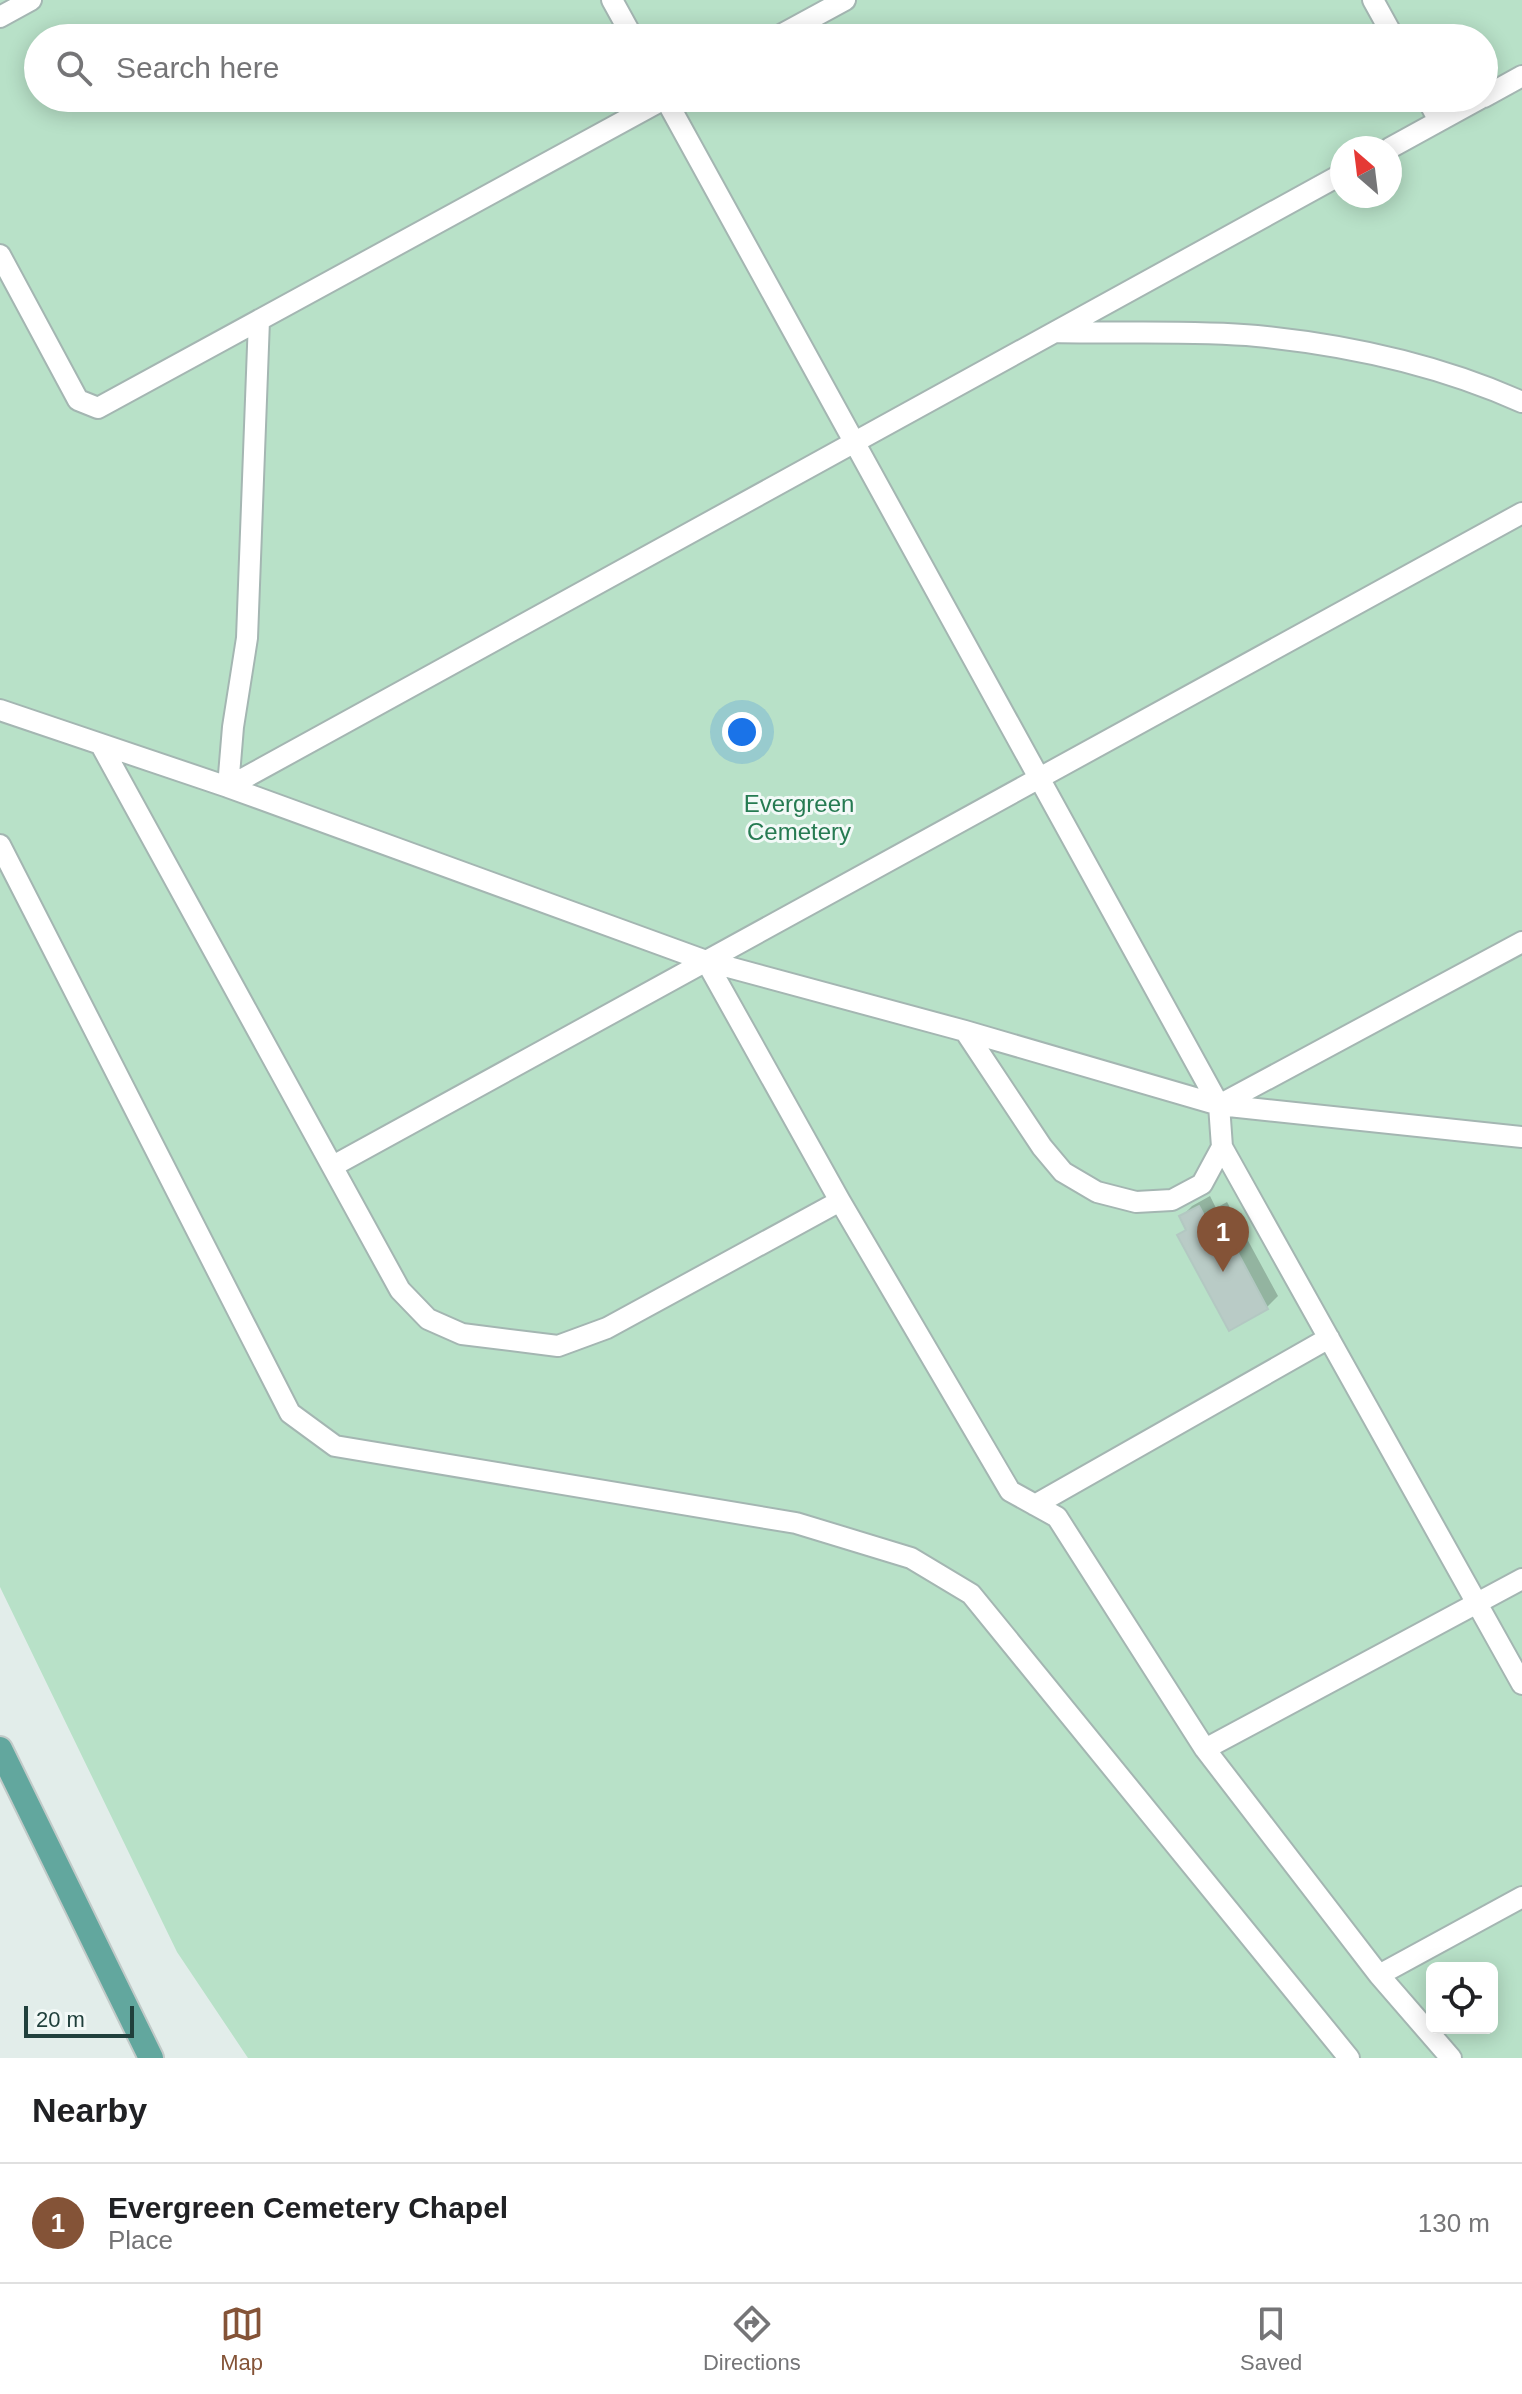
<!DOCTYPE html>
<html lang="en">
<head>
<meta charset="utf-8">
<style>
	body { margin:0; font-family:Helvetica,sans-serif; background:#f2f2f2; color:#202124 }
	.controls { position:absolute; right:24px; bottom:24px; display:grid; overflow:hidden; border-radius:12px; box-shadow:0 4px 20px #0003 }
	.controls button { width:72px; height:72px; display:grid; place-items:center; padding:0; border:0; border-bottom:2px solid #e0e0e0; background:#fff; color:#202124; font:40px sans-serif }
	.compass { position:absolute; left:1330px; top:136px; width:72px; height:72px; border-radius:50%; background:#fff; box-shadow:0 4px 20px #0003; rotate:332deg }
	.scale { position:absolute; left:24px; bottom:20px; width:110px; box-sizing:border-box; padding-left:8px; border:4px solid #20403c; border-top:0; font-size:22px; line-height:28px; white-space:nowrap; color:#20403c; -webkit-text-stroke:6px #f2f9f7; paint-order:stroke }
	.you { position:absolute; left:742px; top:732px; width:28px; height:28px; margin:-20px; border:6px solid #fff; border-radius:50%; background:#1a73e8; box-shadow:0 0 0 12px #1a73e833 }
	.badge { display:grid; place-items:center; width:52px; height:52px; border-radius:50%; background:#845337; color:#fff; font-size:26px; font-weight:700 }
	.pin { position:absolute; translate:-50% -66px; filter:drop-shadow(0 2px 4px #0008) }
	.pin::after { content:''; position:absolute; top:42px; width:28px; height:24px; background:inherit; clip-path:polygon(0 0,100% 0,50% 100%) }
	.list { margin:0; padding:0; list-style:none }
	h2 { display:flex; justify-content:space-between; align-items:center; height:104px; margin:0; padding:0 32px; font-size:34px }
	h2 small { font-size:26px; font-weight:400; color:#757577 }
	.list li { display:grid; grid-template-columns:52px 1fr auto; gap:24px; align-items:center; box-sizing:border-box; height:120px; padding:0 32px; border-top:2px solid #e0e0e0 }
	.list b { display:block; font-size:30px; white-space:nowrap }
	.list p { margin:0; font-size:26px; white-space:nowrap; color:#757577 }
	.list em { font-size:26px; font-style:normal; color:#757577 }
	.icon { flex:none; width:44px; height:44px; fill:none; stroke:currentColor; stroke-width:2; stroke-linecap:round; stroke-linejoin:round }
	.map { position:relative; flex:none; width:1522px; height:2058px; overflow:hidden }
	.search { position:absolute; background:#fff; box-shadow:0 4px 20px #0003; left:24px; right:24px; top:24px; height:88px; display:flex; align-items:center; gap:20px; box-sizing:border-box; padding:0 28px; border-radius:44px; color:#757577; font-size:30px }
	.sheet { height:224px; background:#fff }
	nav { display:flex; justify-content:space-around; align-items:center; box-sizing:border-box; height:112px; border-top:2px solid #e0e0e0; background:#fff; font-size:22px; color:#757577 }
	nav a { display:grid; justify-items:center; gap:4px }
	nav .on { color:#845337 }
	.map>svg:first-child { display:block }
	.green { fill:#b8e1c8; fill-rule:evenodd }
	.shadow { fill:#0003 }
	.building { fill:#b9cbc6; stroke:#b3c8c2; stroke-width:2 }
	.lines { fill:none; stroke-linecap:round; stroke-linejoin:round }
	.lane-casing { stroke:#a4b6b2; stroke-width:24 }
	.primary-casing { stroke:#c1cac8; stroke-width:28 }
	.lane { stroke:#fff; stroke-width:20 }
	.primary { stroke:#62a79e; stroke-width:24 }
	.labels { text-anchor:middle; stroke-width:6; stroke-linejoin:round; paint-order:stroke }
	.park-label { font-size:24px; fill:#267b52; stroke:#f2f9f7 }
</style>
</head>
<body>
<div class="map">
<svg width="1522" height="2058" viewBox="0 0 1522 2058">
	<rect width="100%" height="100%" fill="#e2edea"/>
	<path class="green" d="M 0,0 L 1522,0 L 1522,2058 L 1340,2058 L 1137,1817 L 1336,2058 L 248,2058 L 177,1952 L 0,1587 ZM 38,38 L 1484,38 L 1484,98 L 38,98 ZM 1342,148 L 1390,148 L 1390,196 L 1342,196 ZM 1432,1968 L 1492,1968 L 1492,2028 L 1432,2028 Z"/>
	<path class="shadow" d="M 1210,1196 L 1216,1208 L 1227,1202 L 1278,1296 L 1267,1307 L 1229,1328 L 1179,1236 L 1187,1228 L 1181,1217 L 1192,1206 Z"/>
	<path class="building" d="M 1199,1206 L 1205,1217 L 1216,1212 L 1268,1309 L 1229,1331 L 1177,1235 L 1186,1230 L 1179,1216 Z"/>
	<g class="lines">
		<defs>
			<path id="lane" d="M 612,0 L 633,38
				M 1373,0 L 1394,38
				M 0,17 L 31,0
				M 775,38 L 845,0
				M 1484,97 L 1522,76
				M 665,98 L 1219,1105 L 1222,1147 L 1202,1184 L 1172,1200 L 1136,1202 L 1097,1192 L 1063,1172 L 1042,1147 L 965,1031
				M 1427,98 L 1439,121
				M 1390,148 L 1481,98
				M 0,255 L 78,400 L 98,408 L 666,98
				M 1055,332 C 1122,334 1190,330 1257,336 C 1349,345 1437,364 1522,402
				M 0,710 L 228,787 L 706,961 L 965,1031 L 1219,1105 L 1522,1137
				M 101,745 L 400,1290 L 428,1319 L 462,1334 L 558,1346 L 607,1328 L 840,1201
				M 228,787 L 1342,174
				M 228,787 L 233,727 L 247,638 L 259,320
				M 0,845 L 290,1413 L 335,1446 L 796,1523 L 911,1558 L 971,1594 L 1349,2058
				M 706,961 L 840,1201 L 1010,1491 L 1057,1517 L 1205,1749 L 1379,1975 L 1451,2058
				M 1219,1105 L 1522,942
				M 1222,1147 L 1522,1684
				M 333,1166 L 1522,513
				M 1035,1505 L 1329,1338
				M 1205,1749 L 1522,1579
				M 1379,1975 L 1522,1897"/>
			<path id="primary" d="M 0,1749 L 151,2058"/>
		</defs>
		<use href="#lane" class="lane-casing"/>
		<use href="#primary" class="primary-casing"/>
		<use href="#lane" class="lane"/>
		<use href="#primary" class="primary"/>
	</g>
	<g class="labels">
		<g class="park-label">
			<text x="799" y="812">Evergreen<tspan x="799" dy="28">Cemetery</tspan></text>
		</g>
	</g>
</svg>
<div class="controls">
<button><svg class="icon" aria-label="locate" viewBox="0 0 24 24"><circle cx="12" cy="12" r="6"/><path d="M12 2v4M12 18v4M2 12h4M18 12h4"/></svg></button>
</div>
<svg class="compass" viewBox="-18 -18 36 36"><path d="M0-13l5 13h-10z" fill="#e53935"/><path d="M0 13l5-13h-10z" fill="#757577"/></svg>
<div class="scale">20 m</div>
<div class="you"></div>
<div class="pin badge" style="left:1223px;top:1272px">1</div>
<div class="search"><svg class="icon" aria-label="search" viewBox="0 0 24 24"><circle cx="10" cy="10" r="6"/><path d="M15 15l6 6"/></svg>Search here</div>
</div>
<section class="sheet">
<h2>Nearby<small></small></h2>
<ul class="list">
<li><span class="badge">1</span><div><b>Evergreen Cemetery Chapel</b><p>Place</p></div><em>130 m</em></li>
</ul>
</section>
<nav>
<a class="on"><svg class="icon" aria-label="map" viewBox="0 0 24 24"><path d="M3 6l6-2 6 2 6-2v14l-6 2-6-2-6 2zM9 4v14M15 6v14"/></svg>Map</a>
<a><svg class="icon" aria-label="directions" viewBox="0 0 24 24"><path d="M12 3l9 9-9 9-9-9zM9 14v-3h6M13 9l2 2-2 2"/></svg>Directions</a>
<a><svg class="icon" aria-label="saved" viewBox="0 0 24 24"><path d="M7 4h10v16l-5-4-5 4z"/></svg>Saved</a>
</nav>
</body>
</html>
